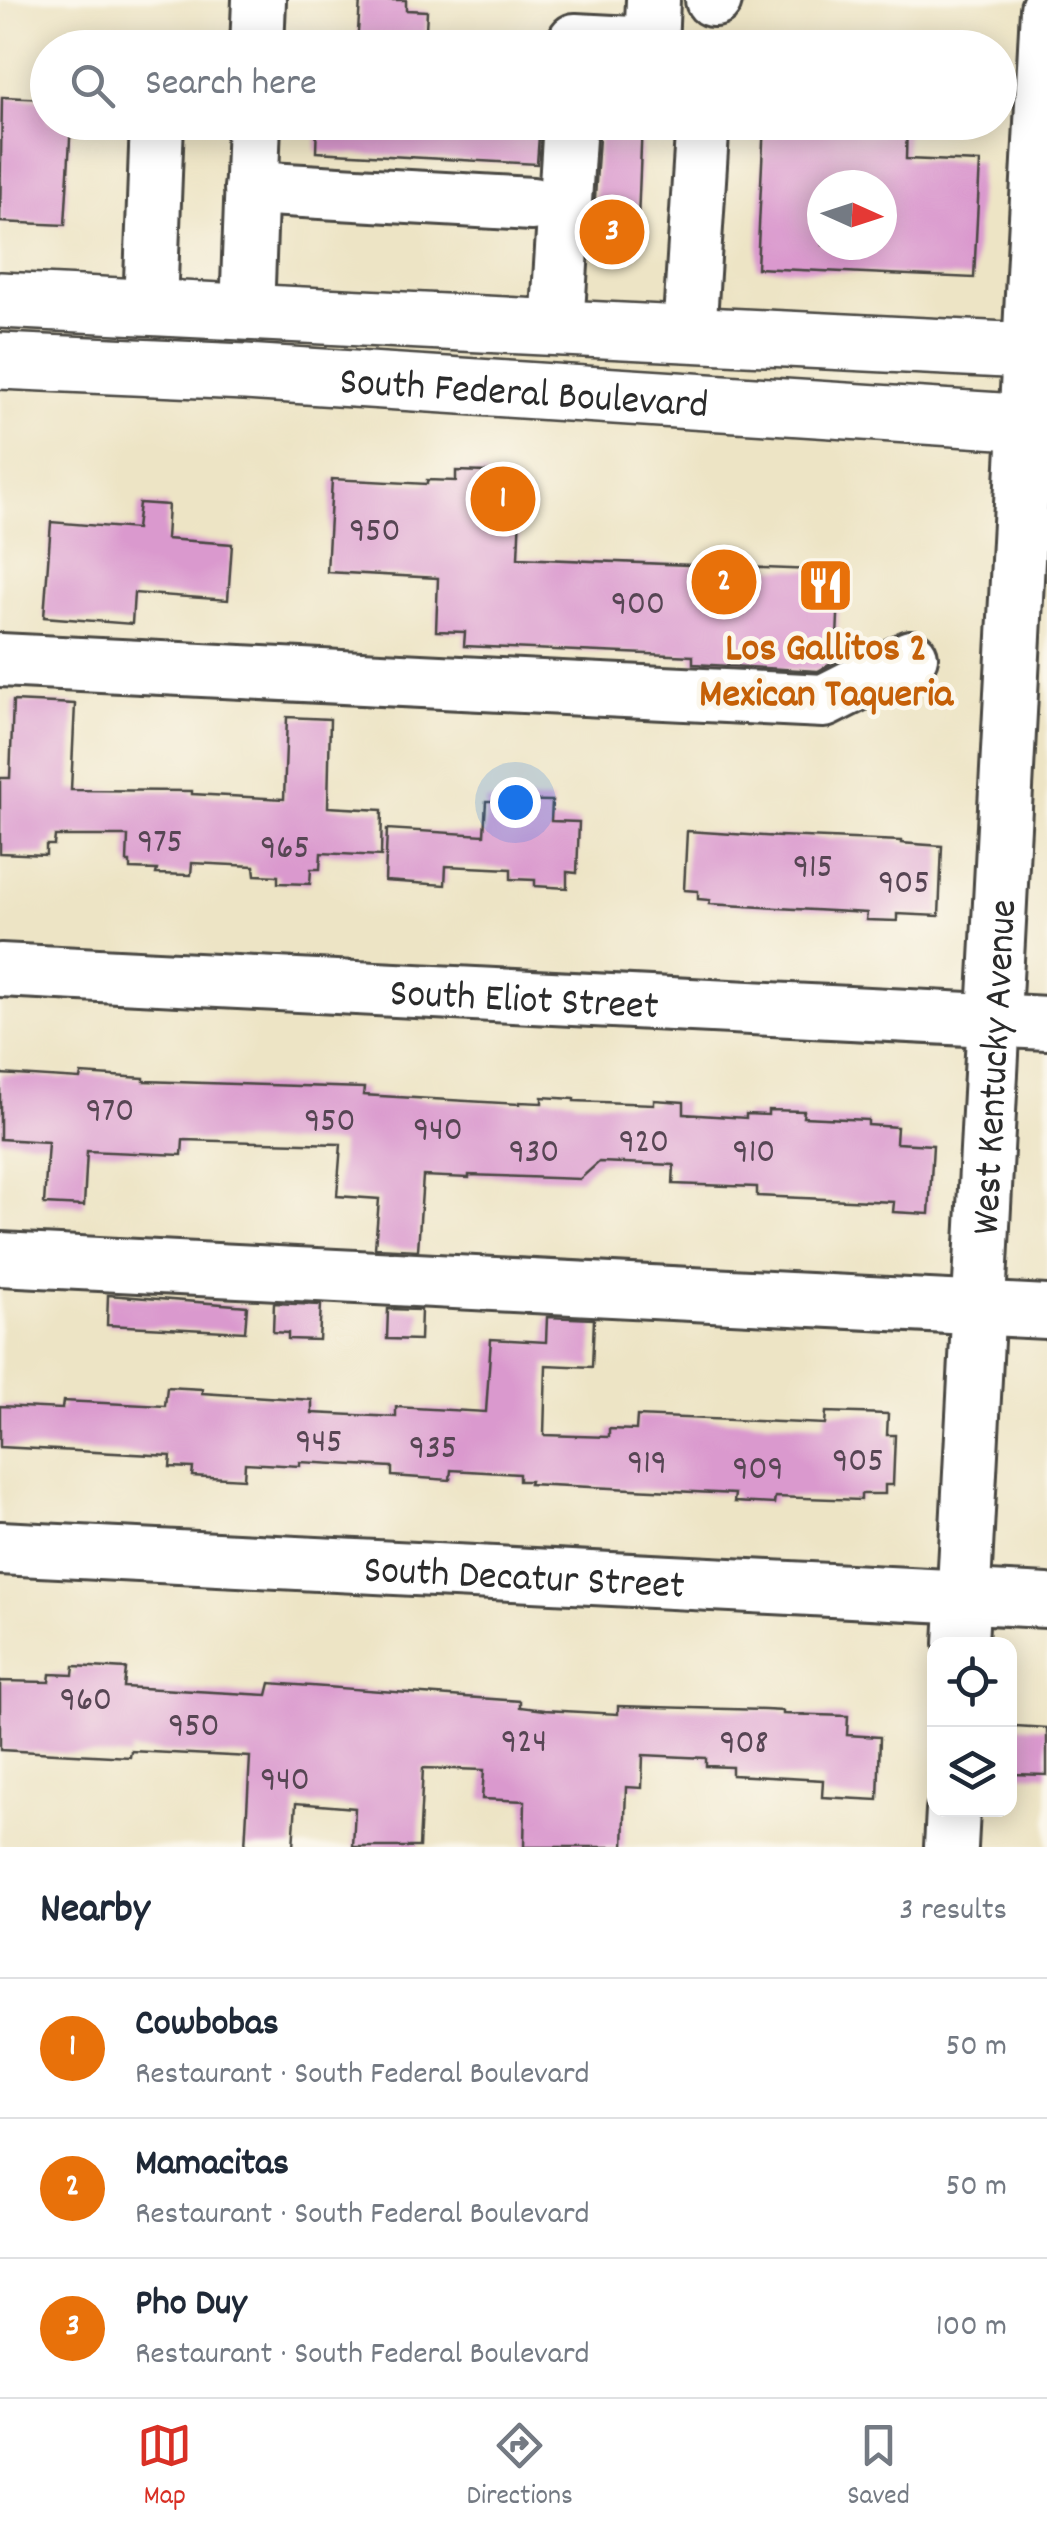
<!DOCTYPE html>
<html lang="en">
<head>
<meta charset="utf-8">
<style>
	body { margin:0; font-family:Dekko,sans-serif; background:#f2f2f3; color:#1f2937 }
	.controls { position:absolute; right:30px; bottom:30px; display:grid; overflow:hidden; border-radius:20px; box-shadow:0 5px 25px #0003 }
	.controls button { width:90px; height:90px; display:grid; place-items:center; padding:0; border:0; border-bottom:2px solid #e0e1e3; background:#fff; color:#1f2937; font:50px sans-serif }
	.compass { position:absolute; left:807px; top:170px; width:90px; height:90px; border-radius:50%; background:#fff; box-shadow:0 5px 25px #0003; rotate:93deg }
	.you { position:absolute; left:515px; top:802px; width:35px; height:35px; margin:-25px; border:8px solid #fff; border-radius:50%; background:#1a73e8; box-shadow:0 0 0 15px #1a73e833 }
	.badge { display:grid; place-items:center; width:65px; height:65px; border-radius:50%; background:#d93025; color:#fff; font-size:32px; font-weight:700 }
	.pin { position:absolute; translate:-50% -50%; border:5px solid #fff; box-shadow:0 2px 10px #0006 }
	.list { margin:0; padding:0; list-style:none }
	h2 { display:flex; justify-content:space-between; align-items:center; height:130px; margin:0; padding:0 40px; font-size:42px }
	h2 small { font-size:32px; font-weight:400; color:#747a83 }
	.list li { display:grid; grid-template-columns:65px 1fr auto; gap:30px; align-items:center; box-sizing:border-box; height:140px; padding:0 40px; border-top:2px solid #e0e1e3 }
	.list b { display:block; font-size:38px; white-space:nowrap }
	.list p { margin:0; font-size:32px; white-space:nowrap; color:#747a83 }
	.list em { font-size:32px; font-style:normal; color:#747a83 }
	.icon { flex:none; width:55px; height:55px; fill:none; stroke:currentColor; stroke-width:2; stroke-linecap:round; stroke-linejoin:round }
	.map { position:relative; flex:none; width:1047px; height:1847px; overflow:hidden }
	.search { position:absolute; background:#fff; box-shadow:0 5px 25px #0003; left:30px; right:30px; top:30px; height:110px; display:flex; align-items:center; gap:25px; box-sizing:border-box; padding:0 35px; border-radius:55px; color:#747a83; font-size:38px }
	.sheet { height:550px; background:#fff }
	nav { display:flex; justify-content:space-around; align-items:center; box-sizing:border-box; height:140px; border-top:2px solid #e0e1e3; background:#fff; font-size:28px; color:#747a83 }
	nav a { display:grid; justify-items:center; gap:5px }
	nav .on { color:#d93025 }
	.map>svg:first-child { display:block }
	.building { fill:#da99ce; fill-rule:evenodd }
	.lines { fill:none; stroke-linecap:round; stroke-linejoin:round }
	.minor-casing { stroke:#484742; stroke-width:58 }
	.major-casing { stroke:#484742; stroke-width:60 }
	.minor { stroke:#fff; stroke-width:52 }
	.major { stroke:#fff; stroke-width:55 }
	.labels { text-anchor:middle; stroke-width:9; stroke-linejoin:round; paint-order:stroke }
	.number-label { font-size:35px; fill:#574654 }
	.street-label { font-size:40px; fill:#2b2b2b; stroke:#fbf7ec }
	.food-label { font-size:40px; font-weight:bold; fill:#c56008; stroke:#fbf7ec }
</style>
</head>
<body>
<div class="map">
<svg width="1047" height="1847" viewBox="0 0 1047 1847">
	<rect width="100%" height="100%" fill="#fbf7ec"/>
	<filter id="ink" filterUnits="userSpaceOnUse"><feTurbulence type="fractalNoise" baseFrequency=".01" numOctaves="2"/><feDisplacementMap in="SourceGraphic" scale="20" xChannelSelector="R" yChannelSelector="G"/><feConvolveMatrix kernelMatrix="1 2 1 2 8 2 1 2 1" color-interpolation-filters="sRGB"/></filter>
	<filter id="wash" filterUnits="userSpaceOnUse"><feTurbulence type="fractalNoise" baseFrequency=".0048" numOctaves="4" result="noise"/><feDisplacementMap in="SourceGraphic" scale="40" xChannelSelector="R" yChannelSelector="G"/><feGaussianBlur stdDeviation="2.25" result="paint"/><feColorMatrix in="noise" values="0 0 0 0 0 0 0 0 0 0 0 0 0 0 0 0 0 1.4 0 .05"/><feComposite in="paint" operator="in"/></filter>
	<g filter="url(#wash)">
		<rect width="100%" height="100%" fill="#ede4c5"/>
		<g id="blocks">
			<path class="building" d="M 360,0 L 406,0 L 406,10 L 427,11 L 425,48 L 357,48 Z
				M 2,97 L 48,99 L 48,122 L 71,122 L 65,225 L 0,222 Z
				M 317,122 L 540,122 L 537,164 L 316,152 Z
				M 600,122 L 642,122 L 637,245 L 592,243 Z
				M 764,122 L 907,122 L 906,159 L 980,162 L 974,278 L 757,268 ZM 822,185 L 882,185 L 882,245 L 822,245 Z
				M 456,471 L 487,472 L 487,487 L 521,489 L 518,558 L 840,571 L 836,661 L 818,671 L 693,664 L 693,656 L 464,646 L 465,632 L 436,631 L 438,578 L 327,572 L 332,479 L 427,484 L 427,480 L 456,481 Z
				M 139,503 L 168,505 L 166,539 L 232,544 L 228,600 L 134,593 L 132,624 L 44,617 L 51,522 L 136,529 Z
				M 13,701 L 75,704 L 71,790 L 192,791 L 192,794 L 284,799 L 287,717 L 330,719 L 328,807 L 382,810 L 381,856 L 321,853 L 320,869 L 311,869 L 310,884 L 278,883 L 278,876 L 255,875 L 254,866 L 192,863 L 191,875 L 156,874 L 157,870 L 130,869 L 130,862 L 127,862 L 128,836 L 55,836 L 54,845 L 46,845 L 46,855 L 0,853 L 0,778 L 10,778 Z
				M 502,800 L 552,801 L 551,821 L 579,822 L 577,873 L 567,872 L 567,888 L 535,886 L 535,880 L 511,879 L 511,869 L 446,866 L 445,885 L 385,881 L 387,829 L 484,835 L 486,801 L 502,801 Z
				M 687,831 L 780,837 L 780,836 L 901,841 L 901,843 L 942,846 L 939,916 L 897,914 L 897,921 L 866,920 L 867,913 L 709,904 L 710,900 L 698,899 L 698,891 L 684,890 Z
				M 0,1074 L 80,1079 L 81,1074 L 144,1078 L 144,1081 L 364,1088 L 363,1095 L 519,1104 L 519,1102 L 542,1103 L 542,1097 L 574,1099 L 574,1101 L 654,1104 L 654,1100 L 684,1102 L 684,1114 L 746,1118 L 746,1114 L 768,1115 L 768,1110 L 804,1111 L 803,1117 L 868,1120 L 868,1125 L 897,1127 L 896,1143 L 933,1145 L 929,1214 L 893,1212 L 894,1202 L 757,1196 L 757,1187 L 673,1184 L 674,1165 L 599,1162 L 580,1179 L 469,1175 L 469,1178 L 423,1176 L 418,1250 L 375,1248 L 379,1199 L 337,1196 L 341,1144 L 183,1140 L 182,1155 L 87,1151 L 84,1206 L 44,1204 L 48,1142 L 0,1139 Z
				M 108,1295 L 247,1306 L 245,1332 L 107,1325 Z
				M 274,1303 L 321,1305 L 319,1340 L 288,1339 L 288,1333 L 273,1332 Z
				M 388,1309 L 421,1310 L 420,1340 L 387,1339 Z
				M 547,1317 L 594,1319 L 592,1367 L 546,1365 L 544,1435 L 609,1437 L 609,1429 L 636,1430 L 637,1416 L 825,1424 L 826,1412 L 888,1414 L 887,1435 L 895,1435 L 893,1485 L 885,1485 L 885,1494 L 861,1494 L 861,1500 L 775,1497 L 774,1504 L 734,1502 L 735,1494 L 529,1484 L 530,1481 L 519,1481 L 519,1474 L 451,1470 L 450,1480 L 392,1476 L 392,1467 L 300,1462 L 300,1466 L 245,1463 L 244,1479 L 192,1476 L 193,1468 L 170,1467 L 171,1456 L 0,1447 L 0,1406 L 62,1409 L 63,1401 L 165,1406 L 167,1387 L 202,1389 L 202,1393 L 312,1400 L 312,1413 L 396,1417 L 396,1407 L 486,1412 L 491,1339 L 546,1342 Z
				M 74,1666 L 126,1669 L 124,1687 L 267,1695 L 270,1683 L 520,1701 L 520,1707 L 544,1710 L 618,1714 L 618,1706 L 765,1710 L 783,1711 L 783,1714 L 848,1716 L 847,1735 L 880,1737 L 878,1800 L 822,1797 L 823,1780 L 732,1775 L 732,1767 L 706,1766 L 706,1758 L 643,1755 L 642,1788 L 626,1787 L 624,1847 L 524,1847 L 525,1801 L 482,1799 L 484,1770 L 423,1768 L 419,1847 L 353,1847 L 355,1808 L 296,1803 L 293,1847 L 245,1847 L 250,1757 L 131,1751 L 130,1757 L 0,1750 L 0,1681 L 49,1682 L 50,1674 L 73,1675 Z
				M 1015,1726 L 1047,1728 L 1047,1775 L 1013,1774 Z"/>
		</g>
	</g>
	<g filter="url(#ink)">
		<use href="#blocks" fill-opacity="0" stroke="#484742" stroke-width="2.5"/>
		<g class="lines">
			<defs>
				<g id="minor">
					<path d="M 712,0 L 715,0"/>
					<path d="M 257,48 L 259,0"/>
					<path d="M 575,48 L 575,40 L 652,44"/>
					<path d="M 651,48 L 653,0"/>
					<path d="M 251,188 L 532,204"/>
					<path d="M 150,307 L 157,122"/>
					<path d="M 247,312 L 254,122"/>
					<path d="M 557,328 L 570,122"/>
					<path d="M 689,335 L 702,134 L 695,122"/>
					<path d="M 0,660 L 824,701 L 911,657"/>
					<path id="s1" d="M 0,970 L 1047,1023"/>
					<path d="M 0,1259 L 1047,1312"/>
					<path id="s2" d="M 0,1548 L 1047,1601"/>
					<path id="s3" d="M 961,1644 L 1047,9"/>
					<path d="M 951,1847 L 953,1810"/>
				</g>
				<g id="major">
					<path d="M 0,300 L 1047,352"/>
					<path id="s4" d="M 0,361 L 245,372 L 1047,424"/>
				</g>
			</defs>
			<use href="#minor" class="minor-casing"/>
			<use href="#major" class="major-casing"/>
			<use href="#minor" class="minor"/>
			<use href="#major" class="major"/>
		</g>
	</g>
	<defs>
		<symbol id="restaurant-square" viewBox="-11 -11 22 22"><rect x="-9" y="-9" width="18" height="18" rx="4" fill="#e8710a" stroke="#fbf7ec"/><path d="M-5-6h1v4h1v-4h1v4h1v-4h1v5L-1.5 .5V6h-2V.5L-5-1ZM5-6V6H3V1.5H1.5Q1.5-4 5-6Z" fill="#fff"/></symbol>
	</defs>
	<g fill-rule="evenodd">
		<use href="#restaurant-square" x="794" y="554" width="63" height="63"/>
	</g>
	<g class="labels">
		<g class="number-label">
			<text x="375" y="540">950</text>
			<text x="638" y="613">900</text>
			<text x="160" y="851">975</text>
			<text x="285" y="857">965</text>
			<text x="813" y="876">915</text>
			<text x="904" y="892">905</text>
			<text x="110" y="1120">970</text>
			<text x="330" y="1130">950</text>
			<text x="438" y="1139">940</text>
			<text x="644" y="1151">920</text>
			<text x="534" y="1161">930</text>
			<text x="754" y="1161">910</text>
			<text x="319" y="1451">945</text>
			<text x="433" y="1457">935</text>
			<text x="858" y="1470">905</text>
			<text x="647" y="1472">919</text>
			<text x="758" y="1478">909</text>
			<text x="86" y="1709">960</text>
			<text x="194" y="1735">950</text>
			<text x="524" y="1751">924</text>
			<text x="744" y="1752">908</text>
			<text x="285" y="1789">940</text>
		</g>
		<g class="street-label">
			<text dy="14" stroke="none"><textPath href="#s4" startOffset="525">South Federal Boulevard</textPath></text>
			<text dy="14" stroke="none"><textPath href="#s1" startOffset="525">South Eliot Street</textPath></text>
			<text dy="14" stroke="none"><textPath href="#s3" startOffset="578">West Kentucky Avenue</textPath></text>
			<text dy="14" stroke="none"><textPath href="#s2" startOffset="525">South Decatur Street</textPath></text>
		</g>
		<g class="food-label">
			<text x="826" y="659">Los Gallitos 2<tspan x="826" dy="46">Mexican Taqueria</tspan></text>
		</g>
	</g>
</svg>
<div class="controls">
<button><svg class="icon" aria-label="locate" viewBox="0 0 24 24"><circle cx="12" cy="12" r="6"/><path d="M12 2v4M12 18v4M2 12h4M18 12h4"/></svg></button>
<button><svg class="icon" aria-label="layers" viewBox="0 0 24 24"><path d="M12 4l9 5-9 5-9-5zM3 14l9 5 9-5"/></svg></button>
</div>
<svg class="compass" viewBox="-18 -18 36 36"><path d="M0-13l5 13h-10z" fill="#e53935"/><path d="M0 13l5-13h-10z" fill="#747a83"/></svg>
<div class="you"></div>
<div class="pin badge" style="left:503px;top:499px;background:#e8710a">1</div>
<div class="pin badge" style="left:724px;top:582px;background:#e8710a">2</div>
<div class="pin badge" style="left:612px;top:232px;background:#e8710a">3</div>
<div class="search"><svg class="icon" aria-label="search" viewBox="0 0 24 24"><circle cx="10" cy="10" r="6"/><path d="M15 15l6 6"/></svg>Search here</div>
</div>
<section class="sheet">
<h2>Nearby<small>3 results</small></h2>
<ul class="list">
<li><span class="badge" style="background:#e8710a">1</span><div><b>Cowbobas</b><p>Restaurant · South Federal Boulevard</p></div><em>50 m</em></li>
<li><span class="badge" style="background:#e8710a">2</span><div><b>Mamacitas</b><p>Restaurant · South Federal Boulevard</p></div><em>50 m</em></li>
<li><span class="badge" style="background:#e8710a">3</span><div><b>Pho Duy</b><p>Restaurant · South Federal Boulevard</p></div><em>100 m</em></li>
</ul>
</section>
<nav>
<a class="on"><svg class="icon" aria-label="map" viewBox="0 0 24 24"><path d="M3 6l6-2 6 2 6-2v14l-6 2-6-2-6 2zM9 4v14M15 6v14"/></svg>Map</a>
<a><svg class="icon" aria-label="directions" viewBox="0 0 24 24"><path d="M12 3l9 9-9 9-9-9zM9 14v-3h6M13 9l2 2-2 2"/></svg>Directions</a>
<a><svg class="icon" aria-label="saved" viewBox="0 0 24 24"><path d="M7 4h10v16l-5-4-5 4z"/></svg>Saved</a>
</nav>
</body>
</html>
